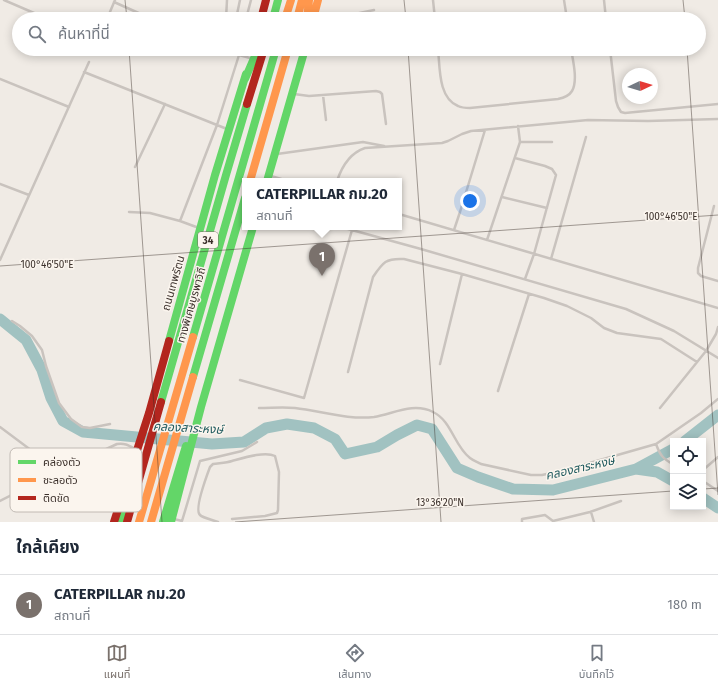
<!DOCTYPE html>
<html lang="th">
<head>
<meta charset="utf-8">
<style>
	body { margin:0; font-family:"Fira Sans","Noto Sans Thai",sans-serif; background:#f2f2f3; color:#1f2937 }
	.controls { position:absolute; right:12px; bottom:12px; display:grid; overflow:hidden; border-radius:0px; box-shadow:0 2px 10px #0003 }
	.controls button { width:36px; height:36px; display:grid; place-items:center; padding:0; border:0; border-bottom:1px solid #e0e1e3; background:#fff; color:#1f2937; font:20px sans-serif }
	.compass { position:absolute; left:622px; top:68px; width:36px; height:36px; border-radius:50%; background:#fff; box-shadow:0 2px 10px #0003; rotate:86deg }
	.you { position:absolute; left:470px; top:201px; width:14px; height:14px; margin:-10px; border:3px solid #fff; border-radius:50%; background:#1a73e8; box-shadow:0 0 0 6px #1a73e833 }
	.badge { display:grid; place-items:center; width:26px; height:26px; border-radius:50%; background:#7a716c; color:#fff; font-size:13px; font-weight:700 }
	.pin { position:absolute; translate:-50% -33px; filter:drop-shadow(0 1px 2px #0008) }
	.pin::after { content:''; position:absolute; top:21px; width:14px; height:12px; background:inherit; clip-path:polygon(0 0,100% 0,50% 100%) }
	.popup { position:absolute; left:242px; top:178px; width:160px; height:52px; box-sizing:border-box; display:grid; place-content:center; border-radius:0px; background:#fff; filter:drop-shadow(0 1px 3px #0005); font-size:13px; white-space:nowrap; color:#747a83 }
	.popup b { font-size:15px; color:#1f2937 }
	.popup::after { content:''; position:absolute; left:50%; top:100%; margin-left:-8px; border:8px solid transparent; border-top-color:#fff }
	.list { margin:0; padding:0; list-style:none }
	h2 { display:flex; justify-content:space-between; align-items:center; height:52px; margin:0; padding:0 16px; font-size:17px }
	h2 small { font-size:13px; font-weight:400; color:#747a83 }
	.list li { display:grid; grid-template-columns:26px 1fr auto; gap:12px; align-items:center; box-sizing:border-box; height:60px; padding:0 16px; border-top:1px solid #e0e1e3 }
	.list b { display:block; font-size:15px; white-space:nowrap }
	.list p { margin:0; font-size:13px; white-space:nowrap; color:#747a83 }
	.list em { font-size:13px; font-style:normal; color:#747a83 }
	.icon { flex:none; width:22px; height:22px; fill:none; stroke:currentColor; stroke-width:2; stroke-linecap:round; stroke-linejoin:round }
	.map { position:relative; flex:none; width:718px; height:522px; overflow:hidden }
	.search { position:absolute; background:#fff; box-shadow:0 2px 10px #0003; left:12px; right:12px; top:12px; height:44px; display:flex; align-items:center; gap:10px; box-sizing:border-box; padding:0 14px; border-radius:22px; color:#747a83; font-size:15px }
	.sheet { height:112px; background:#fff }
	nav { display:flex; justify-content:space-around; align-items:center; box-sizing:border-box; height:56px; border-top:1px solid #e0e1e3; background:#fff; font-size:11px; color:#747a83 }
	nav a { display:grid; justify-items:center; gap:2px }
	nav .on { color:#7a716c }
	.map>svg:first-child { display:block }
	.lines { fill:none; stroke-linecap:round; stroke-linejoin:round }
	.river { stroke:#a1c2c1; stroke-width:11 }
	.lane { stroke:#c9c3be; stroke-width:2.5 }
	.fast { stroke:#63d668; stroke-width:8 }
	.slow { stroke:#ff974d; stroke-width:8 }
	.jam { stroke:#b3261e; stroke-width:8 }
	.ticks { fill:none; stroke:#3b302b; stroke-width:1; stroke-opacity:0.45 }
	.labels { text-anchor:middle; stroke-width:3; stroke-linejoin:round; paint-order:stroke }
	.shield { fill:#fbf5ee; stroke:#756b66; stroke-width:1 }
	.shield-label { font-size:10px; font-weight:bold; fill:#3b302b }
	.street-label { font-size:11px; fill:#3b302b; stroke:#fbf5ee }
	.water-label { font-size:12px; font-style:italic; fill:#1f5a5e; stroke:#fbf5ee }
	.key { fill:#fbf5ee; stroke:#c1bab4; stroke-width:1 }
	.key-label { font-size:11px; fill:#3b302b }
	.ticks-label { font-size:10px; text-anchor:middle; fill:#3b302b; stroke:#fbf5ee; stroke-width:3; stroke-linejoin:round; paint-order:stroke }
</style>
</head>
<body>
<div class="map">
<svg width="718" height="522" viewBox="0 0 718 522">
	<rect width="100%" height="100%" fill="#f0ebe5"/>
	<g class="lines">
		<path class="river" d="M 0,319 L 26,340 L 42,370 L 51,398 L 63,421 L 83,432 L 212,444 L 244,442 L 266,428 L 287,424 L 314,428 L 335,439 L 345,454 L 377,447 L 397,435 L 417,425 L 432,429 L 457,468 L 478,477 L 513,489 L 553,490 L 636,469 L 657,472 L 673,481
			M 685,441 L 718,415
			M 636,469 L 673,449
			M 703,498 L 718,508"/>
		<path class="lane" d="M 4,0 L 48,19
			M 433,0 L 435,19
			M 564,0 L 567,19
			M 604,0 L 606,19
			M 114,2 L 152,19
			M 314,18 C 334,19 354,14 374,10
			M 107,19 L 115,0
			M 226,19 L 227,0
			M 236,19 L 240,0
			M 246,19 L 251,0
			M 224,49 L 239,55 L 250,58
			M 438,49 C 440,67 438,98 458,106 C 462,108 466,108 470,108 L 558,99 C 563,98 569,96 572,91 C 578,81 573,60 571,49
			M 610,49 L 616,101 L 618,107 L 621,112 L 625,113 L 718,104
			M 305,55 L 342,49
			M 84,72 L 227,129
			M 0,79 L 69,107
			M 294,94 L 309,96 L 376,91 L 380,92 L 382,94 L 386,124
			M 323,95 L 326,120
			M 520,142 L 552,142
			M 277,154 L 363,142 L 384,146
			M 515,158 L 545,166 L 552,169 L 556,175 L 534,254 L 525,279
			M 135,167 L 165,104
			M 271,176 L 288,181
			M 337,181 C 342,166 350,153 365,148 L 442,143 L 448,141 L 462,134 L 471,131 L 588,120 L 648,121 L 718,119
			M 0,184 L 29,195
			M 502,197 L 547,208
			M 714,206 L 698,268 L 698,273 L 701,276 L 718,281
			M 129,212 L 150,213 L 180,221 L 199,228
			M 399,214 L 718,308
			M 180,221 L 217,125 L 239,55
			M 341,227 L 421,249 L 626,309 L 674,331 L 718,358
			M 454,230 L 460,212 L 485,130
			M 487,240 L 520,142 L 518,126
			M 551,259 L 586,137
			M 0,260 L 89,62
			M 12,321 L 20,326 L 32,336 L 42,350 L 46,366 L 59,403 L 71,419 L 82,427 L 90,428 L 110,424
			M 440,364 L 462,274
			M 348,372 L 373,277 C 383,262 386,258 404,259 L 462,274 L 544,298 L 567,306 L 591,318 L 604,328 L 617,333 L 661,339 L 697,362
			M 240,380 L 304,398 L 352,230
			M 498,391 L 529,294
			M 259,408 C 271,408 283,407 295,408 C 321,411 348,420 374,417 C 393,414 413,402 433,412 C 452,421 454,446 470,458 C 474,461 478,462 481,464 L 531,475 L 542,475 L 565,470 L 656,444 L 701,413 L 718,399
			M 660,408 L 706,351 L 716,334 L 718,327
			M 0,427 L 59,471
			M 656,444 C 660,455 663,459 673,464
			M 108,469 L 102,492 L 120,498
			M 703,470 L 718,457
			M 703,481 L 718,491
			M 86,491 L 102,492
			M 0,501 L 59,471 L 117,444 C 125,443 128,445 135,449
			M 591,512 L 594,522
			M 174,519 L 182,521 L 200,461 L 242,451 L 257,442
			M 218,522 C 213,520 203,518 200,515 C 194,510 207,475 210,467 L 213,464 C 219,463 226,463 232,461 C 243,458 265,451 275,456 L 279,472 L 278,510 L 277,513 L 265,516 L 232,519
			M 522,522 L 522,519 L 545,515 L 553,521 L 590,512 L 621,501"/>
		<path class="fast" d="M 273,19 L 278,0
			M 245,79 L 258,49
			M 267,181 L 305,49
			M 193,337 L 276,49
			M 169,341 L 215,175 L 246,74
			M 193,377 L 245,198
			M 161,402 L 226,175 L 247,104
			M 120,522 L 130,485
			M 163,522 L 186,446
			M 171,522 L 201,407 L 253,227"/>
		<path class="slow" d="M 285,19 L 291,0
			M 297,19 L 302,0
			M 307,19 L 309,0
			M 313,19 L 318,0
			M 304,49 L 304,51
			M 250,181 L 288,49
			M 139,522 L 193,337
			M 151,522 L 193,377"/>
		<path class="jam" d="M 261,19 L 266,0
			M 247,104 L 264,49
			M 114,522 L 149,413 L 169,341
			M 127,522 L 161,402"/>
	</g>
	<path class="ticks" d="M 125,0 L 127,19M 404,0 L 406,19M 683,0 L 685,19M 129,49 L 162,522M 408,49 L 441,522M 687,49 L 718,495M 0,266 L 718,215M 703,489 L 718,488M 235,522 L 673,491"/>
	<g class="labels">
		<rect class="shield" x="198" y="232" width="20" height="16" rx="3"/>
		<g class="shield-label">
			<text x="208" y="244">34</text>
		</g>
		<g class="street-label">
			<text transform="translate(173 283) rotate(-74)" y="4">ถนนเทพรัตน</text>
			<text transform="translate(191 305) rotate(-74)" y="4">ทางพิเศษบูรพาวิถี</text>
		</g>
		<g class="water-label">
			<text transform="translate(188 428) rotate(3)" y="4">คลองสาระหงษ์</text>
			<text transform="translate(580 468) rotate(-13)" y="4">คลองสาระหงษ์</text>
		</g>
	</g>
	<rect x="10" y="448" width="132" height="64" rx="6" class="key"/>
	<rect x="18" y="460" width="18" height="4" fill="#63d668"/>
	<rect x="18" y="478" width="18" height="4" fill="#ff974d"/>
	<rect x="18" y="496" width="18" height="4" fill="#b3261e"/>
	<g class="key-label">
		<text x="43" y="466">คล่องตัว</text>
		<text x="43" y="484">ชะลอตัว</text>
		<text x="43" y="502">ติดขัด</text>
	</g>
	<g class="ticks-label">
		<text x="671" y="220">100°46'50"E</text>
		<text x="47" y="268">100°46'50"E</text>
		<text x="440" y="506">13°36'20"N</text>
	</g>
</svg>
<div class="controls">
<button><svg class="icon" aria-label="locate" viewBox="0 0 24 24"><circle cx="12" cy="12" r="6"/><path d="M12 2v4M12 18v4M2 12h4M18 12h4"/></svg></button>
<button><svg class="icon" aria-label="layers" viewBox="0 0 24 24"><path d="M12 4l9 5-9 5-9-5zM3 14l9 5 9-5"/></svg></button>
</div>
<svg class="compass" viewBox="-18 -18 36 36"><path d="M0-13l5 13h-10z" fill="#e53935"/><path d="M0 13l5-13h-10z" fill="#747a83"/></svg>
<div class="you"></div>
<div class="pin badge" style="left:322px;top:276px">1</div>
<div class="popup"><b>CATERPILLAR กม.20</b>สถานที่</div>
<div class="search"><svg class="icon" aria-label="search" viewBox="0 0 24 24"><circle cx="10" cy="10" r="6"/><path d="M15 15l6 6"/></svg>ค้นหาที่นี่</div>
</div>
<section class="sheet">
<h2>ใกล้เคียง<small></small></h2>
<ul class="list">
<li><span class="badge">1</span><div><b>CATERPILLAR กม.20</b><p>สถานที่</p></div><em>180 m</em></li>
</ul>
</section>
<nav>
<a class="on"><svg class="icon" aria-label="map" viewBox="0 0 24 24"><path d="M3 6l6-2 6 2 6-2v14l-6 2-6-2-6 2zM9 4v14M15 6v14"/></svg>แผนที่</a>
<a><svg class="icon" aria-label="directions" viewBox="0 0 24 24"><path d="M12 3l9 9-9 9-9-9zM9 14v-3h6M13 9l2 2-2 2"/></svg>เส้นทาง</a>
<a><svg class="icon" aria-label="saved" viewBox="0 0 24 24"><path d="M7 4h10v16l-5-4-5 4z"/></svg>บันทึกไว้</a>
</nav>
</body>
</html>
